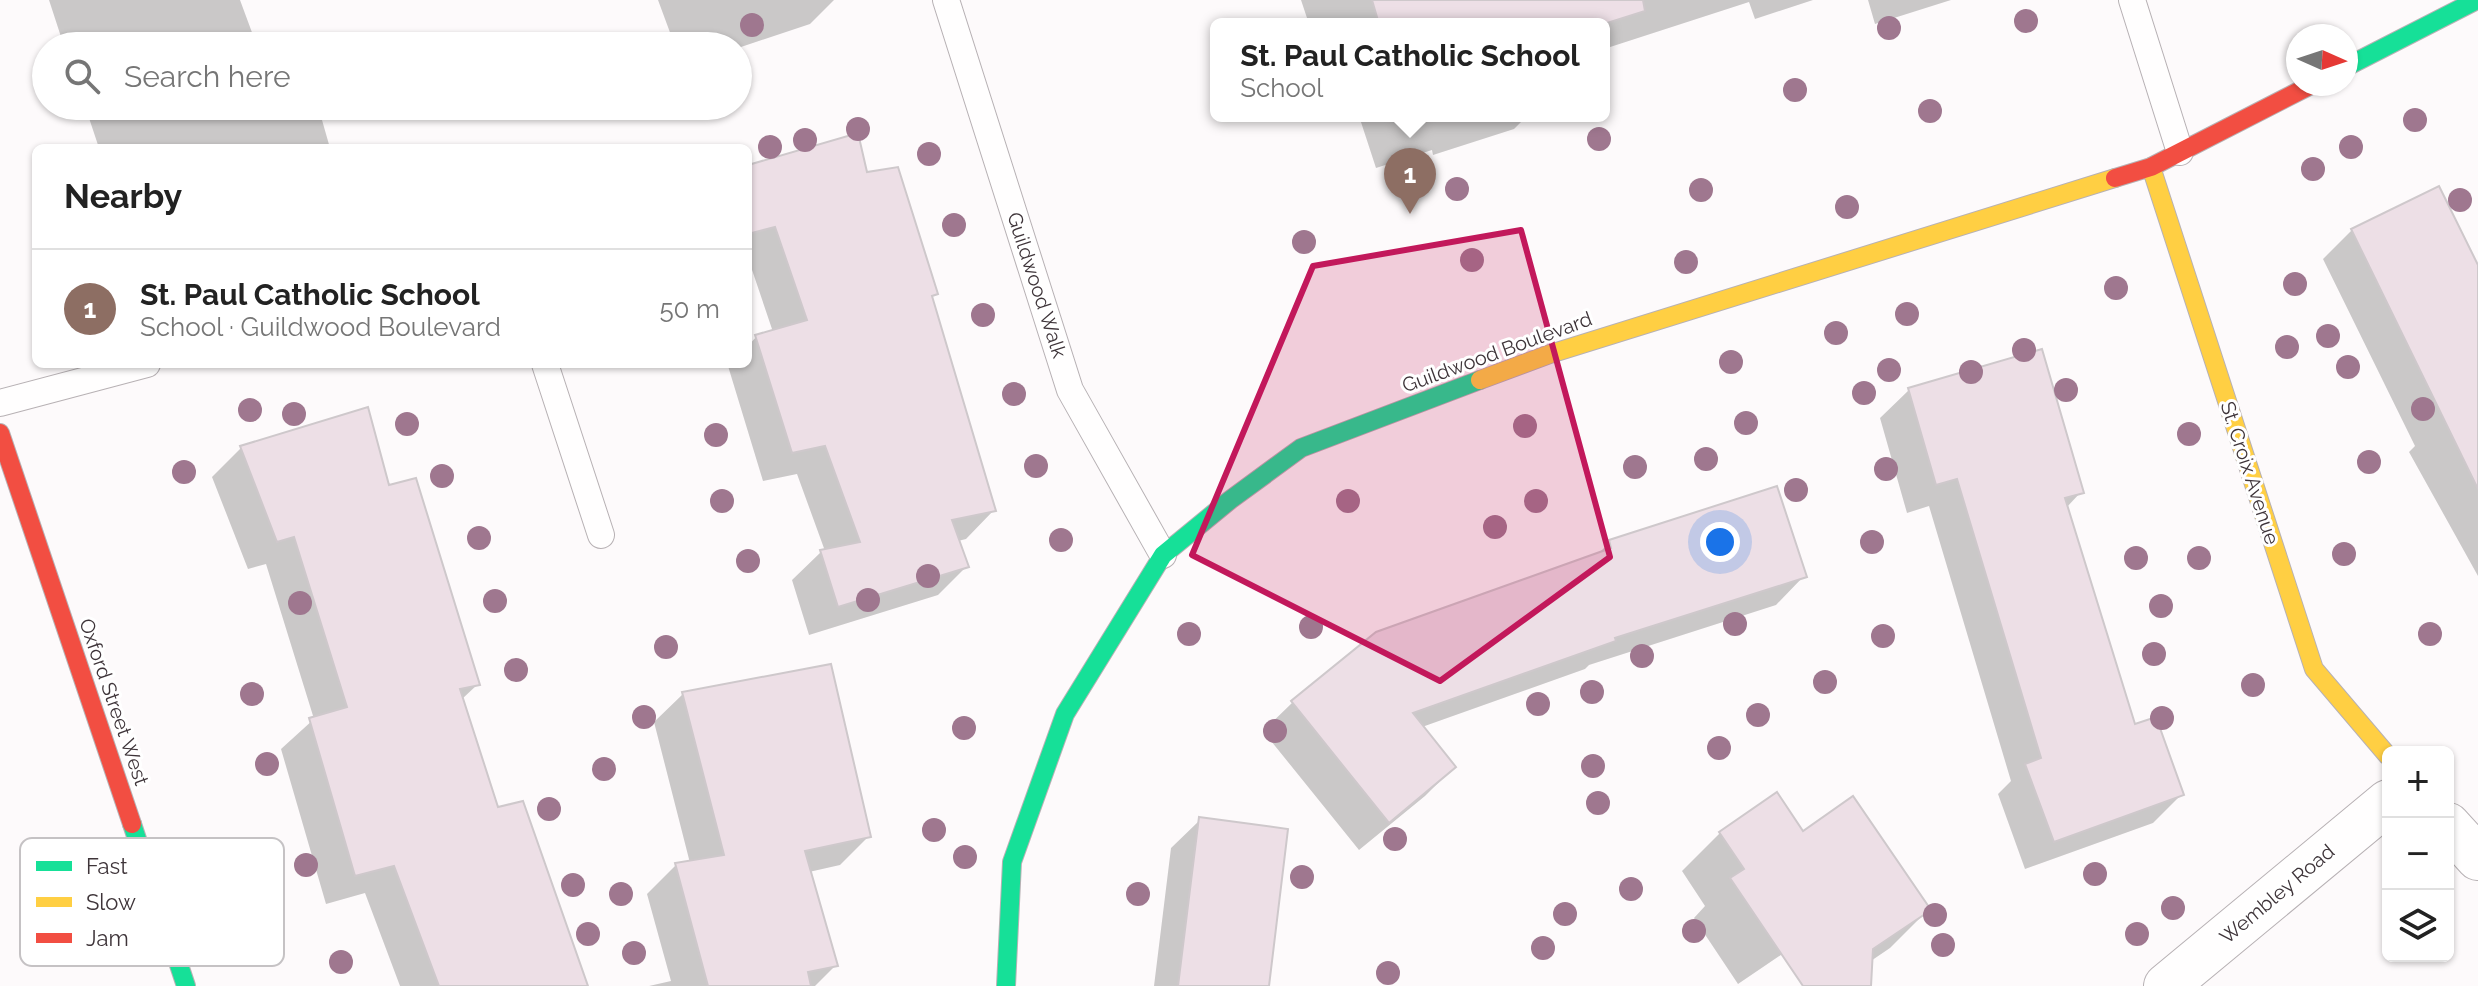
<!DOCTYPE html>
<html lang="en">
<head>
<meta charset="utf-8">
<style>
	body { margin:0; font-family:Raleway,sans-serif; background:#f2f2f2; color:#222 }
	.controls { position:absolute; right:24px; bottom:24px; display:grid; overflow:hidden; border-radius:12px; box-shadow:0 2px 6px #0004 }
	.controls button { width:72px; height:72px; display:grid; place-items:center; padding:0; border:0; border-bottom:2px solid #e0e0e0; background:#fff; color:#222; font:40px sans-serif }
	.compass { position:absolute; left:2286px; top:24px; width:72px; height:72px; border-radius:50%; background:#fff; box-shadow:0 2px 6px #0004; rotate:93deg }
	.you { position:absolute; left:1720px; top:542px; width:28px; height:28px; margin:-20px; border:6px solid #fff; border-radius:50%; background:#1a73e8; box-shadow:0 0 0 12px #1a73e833 }
	.badge { display:grid; place-items:center; width:52px; height:52px; border-radius:50%; background:#1a73e8; color:#fff; font-size:26px; font-weight:700 }
	.pin { position:absolute; translate:-50% -66px; filter:drop-shadow(0 2px 4px #0008) }
	.pin::after { content:''; position:absolute; top:42px; width:28px; height:24px; background:inherit; clip-path:polygon(0 0,100% 0,50% 100%) }
	.popup { position:absolute; left:1210px; top:18px; width:400px; height:104px; box-sizing:border-box; display:grid; place-content:center; border-radius:12px; background:#fff; filter:drop-shadow(0 2px 6px #0005); font-size:26px; white-space:nowrap; color:#767676 }
	.popup b { font-size:30px; color:#222 }
	.popup::after { content:''; position:absolute; left:50%; top:100%; margin-left:-16px; border:16px solid transparent; border-top-color:#fff }
	.list { margin:0; padding:0; list-style:none }
	h2 { display:flex; justify-content:space-between; align-items:center; height:104px; margin:0; padding:0 32px; font-size:34px }
	h2 small { font-size:26px; font-weight:400; color:#767676 }
	.list li { display:grid; grid-template-columns:52px 1fr auto; gap:24px; align-items:center; box-sizing:border-box; height:120px; padding:0 32px; border-top:2px solid #e0e0e0 }
	.list b { display:block; font-size:30px; white-space:nowrap }
	.list p { margin:0; font-size:26px; white-space:nowrap; color:#767676 }
	.list em { font-size:26px; font-style:normal; color:#767676 }
	.icon { flex:none; width:44px; height:44px; fill:none; stroke:currentColor; stroke-width:2; stroke-linecap:round; stroke-linejoin:round }
	.map { position:relative; flex:none; width:2478px; height:986px; overflow:hidden }
	.search { position:absolute; background:#fff; box-shadow:0 2px 6px #0004; left:32px; top:32px; width:720px; height:88px; display:flex; align-items:center; gap:20px; box-sizing:border-box; padding:0 28px; border-radius:44px; color:#767676; font-size:30px }
	.panel { position:absolute; background:#fff; box-shadow:0 2px 6px #0004; left:32px; top:144px; width:720px; height:224px; border-radius:12px }
	.map>svg:first-child { display:block }
	.shadow { fill:#0003 }
	.building { fill:#eddfe6; stroke:#cec8cb; stroke-width:2 }
	.lines { fill:none; stroke-linecap:round; stroke-linejoin:round }
	.lane-casing { stroke:#b7b1b4; stroke-width:28 }
	.street-casing { stroke:#b7b1b4; stroke-width:46 }
	.fast-casing { stroke:#b7b1b4; stroke-width:20 }
	.slow-casing { stroke:#b7b1b4; stroke-width:20 }
	.jam-casing { stroke:#b7b1b4; stroke-width:20 }
	.lane { stroke:#fffefe; stroke-width:26 }
	.street { stroke:#fffefe; stroke-width:44 }
	.fast { stroke:#16e098; stroke-width:18 }
	.slow { stroke:#ffcf43; stroke-width:18 }
	.jam { stroke:#f24e42; stroke-width:18 }
	.tree { fill:#9f778f }
	.marked { fill:#c2185b; fill-opacity:0.2; stroke:#c2185b; stroke-width:6; stroke-linejoin:round }
	.labels { text-anchor:middle; stroke-width:6; stroke-linejoin:round; paint-order:stroke }
	.street-label { font-size:20px; fill:#3e3439; stroke:#fff }
	.key { fill:#fff; stroke:#c5c2c4; stroke-width:2 }
	.key-label { font-size:22px; fill:#3e3439 }
</style>
</head>
<body>
<div class="map">
<svg width="2478" height="986" viewBox="0 0 2478 986">
	<rect width="100%" height="100%" fill="#fdfafb"/>
	<path class="shadow" d="M 49,0 L 240,0 L 257,46 L 64,46 Z
		M 658,0 L 834,0 L 810,24 L 738,48 L 675,46 Z
		M 1301,0 L 1813,0 L 1755,19 L 1749,2 L 1604,49 L 1604,24 L 1309,24 Z
		M 1868,0 L 1951,0 L 1875,24 Z
		M 85,106 L 280,106 L 284,116 L 318,106 L 330,148 L 99,148 Z
		M 1359,116 L 1527,116 L 1514,129 L 1433,155 L 1432,150 L 1376,168 Z
		M 748,167 L 866,174 L 935,294 L 930,298 L 994,510 L 966,539 L 958,541 L 967,566 L 938,595 L 809,635 L 792,580 L 821,552 L 825,551 L 797,474 L 763,481 L 728,366 L 748,364 L 748,346 L 756,337 L 773,332 L 748,258 Z
		M 2352,230 L 2478,270 L 2478,576 L 2409,452 L 2415,446 L 2323,259 Z
		M 1909,390 L 2081,492 L 2066,508 L 2134,727 L 2182,794 L 2153,823 L 2025,869 L 1998,794 L 2011,781 L 1929,506 L 1907,513 L 1880,418 Z
		M 241,448 L 388,487 L 478,684 L 461,700 L 496,809 L 586,986 L 400,986 L 365,893 L 326,904 L 281,749 L 314,719 L 266,564 L 248,569 L 212,477 Z
		M 1610,542 L 1804,576 L 1776,605 L 1589,665 L 1585,669 L 1422,727 L 1454,767 L 1425,796 L 1359,850 L 1263,731 L 1292,703 L 1377,634 L 1596,556 Z
		M 683,694 L 868,837 L 840,865 L 809,872 L 835,966 L 815,986 L 649,986 L 671,981 L 647,894 L 676,865 L 690,863 L 654,722 Z
		M 1200,820 L 1267,986 L 1154,986 L 1171,848 Z
		M 1720,833 L 1803,833 L 1928,910 L 1890,948 L 1834,986 L 1826,986 L 1797,944 L 1738,984 L 1694,918 L 1705,906 L 1682,871 Z"/>
	<path class="building" d="M 1372,0 L 1643,0 L 1645,11 L 1604,24 L 1379,24 Z
		M 858,133 L 867,172 L 898,167 L 938,294 L 932,296 L 996,511 L 952,520 L 969,567 L 838,607 L 820,550 L 860,542 L 825,446 L 792,453 L 755,335 L 807,320 L 775,227 L 748,234 L 748,165 Z
		M 2439,186 L 2478,265 L 2478,489 L 2351,229 Z
		M 2042,349 L 2084,493 L 2065,498 L 2135,724 L 2156,717 L 2184,795 L 2054,842 L 2025,764 L 2041,758 L 1957,479 L 1936,485 L 1908,388 Z
		M 368,407 L 389,485 L 416,478 L 480,685 L 460,689 L 498,807 L 523,801 L 588,986 L 439,986 L 394,866 L 355,876 L 309,718 L 347,707 L 294,537 L 277,542 L 240,446 Z
		M 1777,486 L 1807,577 L 1615,638 L 1616,641 L 1413,713 L 1456,767 L 1389,823 L 1291,701 L 1376,632 L 1611,548 L 1609,540 Z
		M 831,664 L 871,837 L 805,851 L 838,966 L 808,972 L 811,986 L 708,986 L 675,863 L 724,855 L 682,692 Z
		M 1777,792 L 1803,831 L 1853,796 L 1931,910 L 1873,949 L 1871,986 L 1803,986 L 1730,878 L 1744,869 L 1719,832 Z
		M 1199,817 L 1288,829 L 1269,986 L 1178,986 Z"/>
	<g class="lines">
		<defs>
			<path id="lane" d="M 946,0 L 1070,390 L 1163,555
				M 2132,0 L 2180,152
				M 545,364 L 601,535
				M 0,403 L 147,364"/>
			<path id="street" d="M 2448,825 L 2478,858
				M 2166,986 L 2388,802"/>
			<path id="fast" d="M 2346,67 L 2477,0
				M 132,824 L 186,986
				M 1006,986 L 1012,862 L 1065,714 L 1163,555 L 1230,500 L 1301,448 L 1480,380"/>
			<path id="slow" d="M 2151,167 L 2314,669 L 2388,756
				M 1480,380 L 1550,354 L 2115,178"/>
			<path id="jam" d="M 2115,178 L 2151,167 L 2313,84
				M 0,433 L 132,824"/>
		</defs>
		<use href="#lane" class="lane-casing"/>
		<use href="#street" class="street-casing"/>
		<use href="#fast" class="fast-casing"/>
		<use href="#slow" class="slow-casing"/>
		<use href="#jam" class="jam-casing"/>
		<use href="#lane" class="lane"/>
		<use href="#street" class="street"/>
		<use href="#fast" class="fast"/>
		<use href="#slow" class="slow"/>
		<use href="#jam" class="jam"/>
	</g>
	<g class="tree">
		<circle cx="2026" cy="21" r="12"/>
		<circle cx="752" cy="25" r="12"/>
		<circle cx="1889" cy="28" r="12"/>
		<circle cx="1795" cy="90" r="12"/>
		<circle cx="1930" cy="111" r="12"/>
		<circle cx="2415" cy="120" r="12"/>
		<circle cx="858" cy="129" r="12"/>
		<circle cx="1599" cy="139" r="12"/>
		<circle cx="805" cy="140" r="12"/>
		<circle cx="770" cy="147" r="12"/>
		<circle cx="2351" cy="147" r="12"/>
		<circle cx="929" cy="154" r="12"/>
		<circle cx="2313" cy="169" r="12"/>
		<circle cx="1457" cy="189" r="12"/>
		<circle cx="1701" cy="190" r="12"/>
		<circle cx="2460" cy="200" r="12"/>
		<circle cx="1847" cy="207" r="12"/>
		<circle cx="954" cy="225" r="12"/>
		<circle cx="1304" cy="242" r="12"/>
		<circle cx="1472" cy="260" r="12"/>
		<circle cx="1686" cy="262" r="12"/>
		<circle cx="2295" cy="284" r="12"/>
		<circle cx="2116" cy="288" r="12"/>
		<circle cx="1907" cy="314" r="12"/>
		<circle cx="983" cy="315" r="12"/>
		<circle cx="1836" cy="333" r="12"/>
		<circle cx="2328" cy="336" r="12"/>
		<circle cx="2287" cy="347" r="12"/>
		<circle cx="2024" cy="350" r="12"/>
		<circle cx="1731" cy="362" r="12"/>
		<circle cx="2348" cy="367" r="12"/>
		<circle cx="1889" cy="370" r="12"/>
		<circle cx="1971" cy="372" r="12"/>
		<circle cx="2066" cy="390" r="12"/>
		<circle cx="1864" cy="393" r="12"/>
		<circle cx="1014" cy="394" r="12"/>
		<circle cx="2423" cy="409" r="12"/>
		<circle cx="250" cy="410" r="12"/>
		<circle cx="294" cy="414" r="12"/>
		<circle cx="1746" cy="423" r="12"/>
		<circle cx="407" cy="424" r="12"/>
		<circle cx="1525" cy="426" r="12"/>
		<circle cx="2189" cy="434" r="12"/>
		<circle cx="716" cy="435" r="12"/>
		<circle cx="1706" cy="459" r="12"/>
		<circle cx="2369" cy="462" r="12"/>
		<circle cx="1036" cy="466" r="12"/>
		<circle cx="1635" cy="467" r="12"/>
		<circle cx="1886" cy="469" r="12"/>
		<circle cx="184" cy="472" r="12"/>
		<circle cx="442" cy="476" r="12"/>
		<circle cx="1796" cy="490" r="12"/>
		<circle cx="722" cy="501" r="12"/>
		<circle cx="1348" cy="501" r="12"/>
		<circle cx="1536" cy="501" r="12"/>
		<circle cx="1495" cy="527" r="12"/>
		<circle cx="479" cy="538" r="12"/>
		<circle cx="1061" cy="540" r="12"/>
		<circle cx="1872" cy="542" r="12"/>
		<circle cx="2344" cy="554" r="12"/>
		<circle cx="2136" cy="558" r="12"/>
		<circle cx="2199" cy="558" r="12"/>
		<circle cx="748" cy="561" r="12"/>
		<circle cx="928" cy="576" r="12"/>
		<circle cx="868" cy="600" r="12"/>
		<circle cx="495" cy="601" r="12"/>
		<circle cx="300" cy="603" r="12"/>
		<circle cx="2161" cy="606" r="12"/>
		<circle cx="1735" cy="624" r="12"/>
		<circle cx="1311" cy="627" r="12"/>
		<circle cx="1189" cy="634" r="12"/>
		<circle cx="2430" cy="634" r="12"/>
		<circle cx="1883" cy="636" r="12"/>
		<circle cx="666" cy="647" r="12"/>
		<circle cx="2154" cy="654" r="12"/>
		<circle cx="1642" cy="656" r="12"/>
		<circle cx="516" cy="670" r="12"/>
		<circle cx="1825" cy="682" r="12"/>
		<circle cx="2253" cy="685" r="12"/>
		<circle cx="1592" cy="692" r="12"/>
		<circle cx="252" cy="694" r="12"/>
		<circle cx="1538" cy="704" r="12"/>
		<circle cx="1758" cy="715" r="12"/>
		<circle cx="644" cy="717" r="12"/>
		<circle cx="2162" cy="718" r="12"/>
		<circle cx="964" cy="728" r="12"/>
		<circle cx="1275" cy="731" r="12"/>
		<circle cx="1719" cy="748" r="12"/>
		<circle cx="267" cy="764" r="12"/>
		<circle cx="1593" cy="766" r="12"/>
		<circle cx="604" cy="769" r="12"/>
		<circle cx="1598" cy="803" r="12"/>
		<circle cx="549" cy="809" r="12"/>
		<circle cx="934" cy="830" r="12"/>
		<circle cx="1395" cy="839" r="12"/>
		<circle cx="965" cy="857" r="12"/>
		<circle cx="306" cy="865" r="12"/>
		<circle cx="2095" cy="874" r="12"/>
		<circle cx="1302" cy="877" r="12"/>
		<circle cx="573" cy="885" r="12"/>
		<circle cx="1631" cy="889" r="12"/>
		<circle cx="621" cy="894" r="12"/>
		<circle cx="1138" cy="894" r="12"/>
		<circle cx="2173" cy="908" r="12"/>
		<circle cx="1565" cy="914" r="12"/>
		<circle cx="1935" cy="915" r="12"/>
		<circle cx="1694" cy="931" r="12"/>
		<circle cx="588" cy="934" r="12"/>
		<circle cx="2137" cy="934" r="12"/>
		<circle cx="1943" cy="945" r="12"/>
		<circle cx="1543" cy="948" r="12"/>
		<circle cx="634" cy="953" r="12"/>
		<circle cx="341" cy="962" r="12"/>
		<circle cx="1388" cy="973" r="12"/>
	</g>
	<path class="marked" d="M 1521,230 L 1610,557 L 1440,681 L 1192,555 L 1313,266 Z"/>
	<g class="labels">
		<g class="street-label">
			<text transform="translate(1037 285) rotate(72)" y="7">Guildwood Walk</text>
			<text transform="translate(1497 352) rotate(-20)" y="7">Guildwood Boulevard</text>
			<text transform="translate(2250 473) rotate(72)" y="7">St. Croix Avenue</text>
			<text transform="translate(114 702) rotate(71)" y="7">Oxford Street West</text>
			<text transform="translate(2277 894) rotate(-40)" y="7">Wembley Road</text>
		</g>
	</g>
	<rect x="20" y="838" width="264" height="128" rx="12" class="key"/>
	<rect x="36" y="861" width="36" height="10" fill="#16e098"/>
	<rect x="36" y="897" width="36" height="10" fill="#ffcf43"/>
	<rect x="36" y="933" width="36" height="10" fill="#f24e42"/>
	<g class="key-label">
		<text x="86" y="874">Fast</text>
		<text x="86" y="910">Slow</text>
		<text x="86" y="946">Jam</text>
	</g>
</svg>
<div class="controls">
<button>+</button>
<button>−</button>
<button><svg class="icon" aria-label="layers" viewBox="0 0 24 24"><path d="M12 4l9 5-9 5-9-5zM3 14l9 5 9-5"/></svg></button>
</div>
<svg class="compass" viewBox="-18 -18 36 36"><path d="M0-13l5 13h-10z" fill="#e53935"/><path d="M0 13l5-13h-10z" fill="#767676"/></svg>
<div class="you"></div>
<div class="pin badge" style="left:1410px;top:214px;background:#8d6e63">1</div>
<div class="popup"><b>St. Paul Catholic School</b>School</div>
<div class="search"><svg class="icon" aria-label="search" viewBox="0 0 24 24"><circle cx="10" cy="10" r="6"/><path d="M15 15l6 6"/></svg>Search here</div>
<section class="panel">
<h2>Nearby<small></small></h2>
<ul class="list">
<li><span class="badge" style="background:#8d6e63">1</span><div><b>St. Paul Catholic School</b><p>School · Guildwood Boulevard</p></div><em>50 m</em></li>
</ul>
</section>
</div>
</body>
</html>
